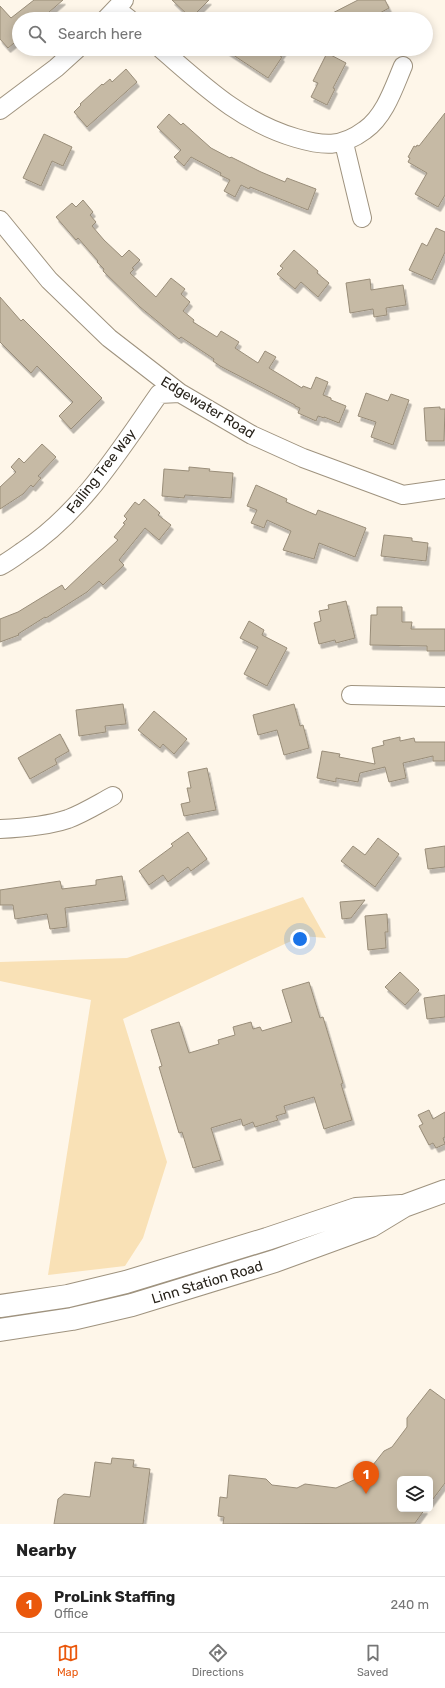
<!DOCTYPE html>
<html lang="en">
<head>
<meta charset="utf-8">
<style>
	body { margin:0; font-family:Rubik,sans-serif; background:#f2f2f2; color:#222 }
	.controls { position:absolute; right:12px; bottom:12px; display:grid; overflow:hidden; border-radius:6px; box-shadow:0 2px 10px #0003 }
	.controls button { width:36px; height:36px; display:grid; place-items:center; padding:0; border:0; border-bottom:1px solid #e0e0e0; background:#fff; color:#222; font:20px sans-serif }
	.you { position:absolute; left:300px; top:939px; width:14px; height:14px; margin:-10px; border:3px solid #fff; border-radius:50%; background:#1a73e8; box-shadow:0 0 0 6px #1a73e833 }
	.badge { display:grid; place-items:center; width:26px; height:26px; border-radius:50%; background:#ea580c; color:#fff; font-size:13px; font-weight:700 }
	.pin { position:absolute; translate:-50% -33px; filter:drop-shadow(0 1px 2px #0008) }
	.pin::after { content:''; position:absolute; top:21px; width:14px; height:12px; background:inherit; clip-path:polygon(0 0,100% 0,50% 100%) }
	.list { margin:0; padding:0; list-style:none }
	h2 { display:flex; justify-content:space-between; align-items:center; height:52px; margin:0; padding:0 16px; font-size:17px }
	h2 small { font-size:13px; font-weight:400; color:#767676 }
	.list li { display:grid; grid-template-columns:26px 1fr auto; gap:12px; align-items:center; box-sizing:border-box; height:56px; padding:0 16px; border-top:1px solid #e0e0e0 }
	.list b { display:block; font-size:15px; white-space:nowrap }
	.list p { margin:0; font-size:13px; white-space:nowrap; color:#767676 }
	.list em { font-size:13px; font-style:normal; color:#767676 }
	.icon { flex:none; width:22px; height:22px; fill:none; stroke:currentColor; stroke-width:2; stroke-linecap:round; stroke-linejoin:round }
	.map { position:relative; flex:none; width:445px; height:1524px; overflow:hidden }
	.search { position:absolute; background:#fff; box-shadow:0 2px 10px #0003; left:12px; right:12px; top:12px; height:44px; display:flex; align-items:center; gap:10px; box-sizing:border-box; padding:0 14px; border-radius:22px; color:#767676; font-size:15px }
	.sheet { height:108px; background:#fff }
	nav { display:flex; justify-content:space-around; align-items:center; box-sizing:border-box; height:56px; border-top:1px solid #e0e0e0; background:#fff; font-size:11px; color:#767676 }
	nav a { display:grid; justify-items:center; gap:2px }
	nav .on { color:#ea580c }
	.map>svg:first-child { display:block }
	.green { fill:#f9e1b6 }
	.building { fill:#c6baa5; stroke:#998d79; filter:url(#shadow) }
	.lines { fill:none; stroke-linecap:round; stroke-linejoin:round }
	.minor-casing { stroke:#9f937f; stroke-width:20 }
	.tertiary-casing { stroke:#9f937f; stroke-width:24 }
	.minor { stroke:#fff; stroke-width:18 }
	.tertiary { stroke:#fff; stroke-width:22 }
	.labels { text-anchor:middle; stroke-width:4; stroke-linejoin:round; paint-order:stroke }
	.street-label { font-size:14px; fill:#28231b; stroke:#fff }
</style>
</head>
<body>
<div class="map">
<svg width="445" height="1524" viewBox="0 0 445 1524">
	<defs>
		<filter id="shadow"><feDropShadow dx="2.5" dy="4.5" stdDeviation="0" flood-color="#0004"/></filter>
	</defs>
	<rect width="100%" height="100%" fill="#fef6e9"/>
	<path class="green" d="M 303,897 L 326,938 L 302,936 L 123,1019 L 167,1162 L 143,1238 L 125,1266 L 48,1275 L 91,1000 L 0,981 L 0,962 L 127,958 Z"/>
	<path class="building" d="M 34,0 L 63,0 L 41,19 L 19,19 L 19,39 L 8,48 L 0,39 L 0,6 L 11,18 Z
		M 172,0 L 209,0 L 191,18 Z
		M 358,0 L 385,0 L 389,8 L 369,19 L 321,19 Z
		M 224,49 L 285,49 L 280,56 L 282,57 L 268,78 Z
		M 327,53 L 346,63 L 333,88 L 335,89 L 327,105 L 311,97 L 318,83 L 313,81 Z
		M 126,69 L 137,82 L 87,127 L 74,112 L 81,105 L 80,104 L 102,84 L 103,85 L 110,79 L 112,82 Z
		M 445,113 L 445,195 L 438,207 L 415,194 L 427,173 L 408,162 L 410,158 L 408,157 L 414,146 L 416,147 L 417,145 L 419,146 Z
		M 169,114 L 181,125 L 183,123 L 211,148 L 230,158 L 231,157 L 261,172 L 285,182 L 287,178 L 316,189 L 308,210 L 250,187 L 249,189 L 241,185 L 235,197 L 224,191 L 230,180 L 220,175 L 221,173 L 191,157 L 184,166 L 174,157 L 181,150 L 157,127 Z
		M 44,134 L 72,147 L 63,166 L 52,161 L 41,186 L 23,178 Z
		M 83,200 L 93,212 L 90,215 L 96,222 L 92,226 L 104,240 L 122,257 L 129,250 L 140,260 L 132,268 L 134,269 L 130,273 L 156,297 L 171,278 L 185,289 L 181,294 L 190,302 L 183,311 L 194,320 L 193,322 L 217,337 L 221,331 L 239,342 L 235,348 L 258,363 L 265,351 L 276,357 L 269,368 L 302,388 L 303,386 L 311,389 L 316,377 L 328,382 L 323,395 L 331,398 L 331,400 L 346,406 L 339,423 L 324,417 L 324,418 L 318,416 L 316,421 L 298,413 L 300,408 L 295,406 L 295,405 L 220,366 L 213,361 L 214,359 L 181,337 L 179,339 L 140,307 L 103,271 L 104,269 L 97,262 L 98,261 L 78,238 L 76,240 L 56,217 L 72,203 L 76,207 Z
		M 436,228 L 445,232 L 445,252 L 432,280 L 409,270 L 422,243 L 427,246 Z
		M 294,250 L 318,271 L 317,273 L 329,283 L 318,297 L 301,282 L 295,289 L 277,274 L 283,268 L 280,266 Z
		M 370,279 L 371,290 L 403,285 L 406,305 L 386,308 L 387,315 L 374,317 L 373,309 L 350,313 L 346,283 Z
		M 0,297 L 21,321 L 23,319 L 102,398 L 71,429 L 59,416 L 73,402 L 37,366 L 31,373 L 0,342 Z
		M 366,393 L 388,401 L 391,394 L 409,400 L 393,445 L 371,437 L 376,422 L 358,416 Z
		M 440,407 L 440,409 L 445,409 L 444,441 L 426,441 L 424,408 Z
		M 42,444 L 56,457 L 38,476 L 41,478 L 33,487 L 31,485 L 23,494 L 0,509 L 0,487 L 16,472 L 11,467 L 19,458 L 24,463 Z
		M 189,467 L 210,469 L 209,471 L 233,473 L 231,498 L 185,495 L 184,498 L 162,496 L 164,469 L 189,471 Z
		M 256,485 L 287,499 L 286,502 L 316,515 L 318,510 L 366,528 L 355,557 L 319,543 L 314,559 L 283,550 L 291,531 L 267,520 L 264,528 L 251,523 L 257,510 L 247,506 Z
		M 144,499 L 160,513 L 158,515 L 171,525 L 159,540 L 145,528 L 119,560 L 124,565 L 103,585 L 99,581 L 87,592 L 46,618 L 45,617 L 18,634 L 19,635 L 0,642 L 0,619 L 18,612 L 62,585 L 65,590 L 118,540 L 114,537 L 125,524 L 123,523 L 127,519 L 124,516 L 135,502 L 139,505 Z
		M 384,535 L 412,538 L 412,541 L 428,543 L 426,561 L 381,556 Z
		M 346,601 L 355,638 L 336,643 L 335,640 L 319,644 L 314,623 L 321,621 L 319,611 L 329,609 L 328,605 Z
		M 377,607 L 402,607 L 402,622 L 412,622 L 411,629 L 445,629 L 445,651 L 427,651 L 427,646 L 370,645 L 371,615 L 377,615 Z
		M 249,621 L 264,630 L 262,635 L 287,648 L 267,686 L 244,674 L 258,647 L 240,638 Z
		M 123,704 L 126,724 L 105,726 L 106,732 L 79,736 L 76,710 Z
		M 294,704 L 300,726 L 303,725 L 309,748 L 284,755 L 277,730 L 258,735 L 253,715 Z
		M 154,711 L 187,739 L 174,754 L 163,744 L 160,748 L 138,730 Z
		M 60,734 L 69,751 L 55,759 L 57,764 L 30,779 L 18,758 Z
		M 400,737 L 400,741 L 414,738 L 415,742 L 445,742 L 445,761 L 433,761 L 433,756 L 403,763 L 406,778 L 389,782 L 385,767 L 360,773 L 358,782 L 336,778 L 336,782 L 317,778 L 322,751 L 340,754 L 339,757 L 375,764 L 372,748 L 384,745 L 383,741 Z
		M 207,768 L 216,810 L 184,816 L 181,804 L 190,802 L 187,788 L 191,788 L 188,772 Z
		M 188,832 L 207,859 L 191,871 L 188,867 L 168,882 L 163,875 L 149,885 L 139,871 L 173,846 L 171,844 Z
		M 378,838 L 399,854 L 375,887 L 341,861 L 353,846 L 365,855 Z
		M 445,846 L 445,867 L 428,869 L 425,849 Z
		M 122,876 L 126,900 L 65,908 L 67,927 L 50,929 L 47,914 L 15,919 L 13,905 L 0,905 L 0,890 L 60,881 L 62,889 L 96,885 L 96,880 Z
		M 365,900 L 351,918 L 342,919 L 340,902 Z
		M 387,914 L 388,932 L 385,932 L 386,948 L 368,950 L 365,916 Z
		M 400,972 L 419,990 L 405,1005 L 385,987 Z
		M 309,982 L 320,1018 L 323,1017 L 336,1060 L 343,1083 L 341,1084 L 352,1120 L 324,1129 L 314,1097 L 284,1106 L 286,1113 L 276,1116 L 278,1120 L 255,1127 L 253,1122 L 243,1126 L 241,1119 L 211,1128 L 221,1160 L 193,1168 L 182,1132 L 179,1133 L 159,1067 L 162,1066 L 151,1030 L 179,1022 L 189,1053 L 219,1044 L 218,1040 L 235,1035 L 233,1027 L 251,1022 L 253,1029 L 260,1027 L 262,1031 L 292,1022 L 282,990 Z
		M 445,995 L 445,1017 L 427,1019 L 424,998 Z
		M 429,1110 L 433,1119 L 445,1112 L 445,1137 L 443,1138 L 445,1144 L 436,1148 L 433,1143 L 429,1145 L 419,1126 L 423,1124 L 418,1115 Z
		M 430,1389 L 445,1400 L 445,1483 L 430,1503 L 430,1479 L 400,1479 L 400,1509 L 425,1509 L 415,1523 L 223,1524 L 224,1517 L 218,1516 L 220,1497 L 227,1498 L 229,1475 L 266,1479 L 272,1485 L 297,1488 L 305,1484 L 336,1488 L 365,1475 L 384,1451 L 392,1447 L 407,1427 L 407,1418 Z
		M 112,1458 L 134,1460 L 133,1467 L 150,1469 L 143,1524 L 54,1524 L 58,1499 L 64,1494 L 90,1497 L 95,1462 L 111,1464 Z"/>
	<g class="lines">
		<defs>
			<path id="minor" d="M 116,9 L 129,19
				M 106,19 L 124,0
				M 161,49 C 204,86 241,122 296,138 C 323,146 341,148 365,130 C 385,116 394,87 403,66
				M 0,110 L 56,68 L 77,49
				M 344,143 L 362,218
				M 0,220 L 49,280 L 109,338 L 180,393 L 252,435 L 303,458 L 403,495 L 445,489
				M 0,566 C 8,562 16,556 23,551 C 82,512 119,451 159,394 L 180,393
				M 351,695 L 445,697
				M 0,829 C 22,828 47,826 68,819 C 84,813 98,804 113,796"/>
			<path id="tertiary" d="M 0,1306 L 68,1296 L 126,1282 L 267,1239 L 356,1209 L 401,1206
				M 0,1330 L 72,1319 L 132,1305 L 275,1261 L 371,1226 L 404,1206 L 445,1191"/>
		</defs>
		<use href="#minor" class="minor-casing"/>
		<use href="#tertiary" class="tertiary-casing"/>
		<use href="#minor" class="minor"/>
		<use href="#tertiary" class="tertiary"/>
	</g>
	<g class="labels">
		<g class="street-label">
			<text transform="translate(208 407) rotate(31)" y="5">Edgewater Road</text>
			<text transform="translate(101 471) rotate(-52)" y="5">Falling Tree Way</text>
			<text transform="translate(207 1282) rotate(-17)" y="5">Linn Station Road</text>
		</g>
	</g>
</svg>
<div class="controls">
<button><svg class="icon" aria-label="layers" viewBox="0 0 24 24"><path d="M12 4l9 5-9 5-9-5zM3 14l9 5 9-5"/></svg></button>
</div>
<div class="you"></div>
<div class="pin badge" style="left:366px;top:1494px">1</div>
<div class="search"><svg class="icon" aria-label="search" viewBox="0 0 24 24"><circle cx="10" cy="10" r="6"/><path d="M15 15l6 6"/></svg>Search here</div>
</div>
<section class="sheet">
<h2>Nearby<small></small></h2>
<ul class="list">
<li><span class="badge">1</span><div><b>ProLink Staffing</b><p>Office</p></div><em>240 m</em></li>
</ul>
</section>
<nav>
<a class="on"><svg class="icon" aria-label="map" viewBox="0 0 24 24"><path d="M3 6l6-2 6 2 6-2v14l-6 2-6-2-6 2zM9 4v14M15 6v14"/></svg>Map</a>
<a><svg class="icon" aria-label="directions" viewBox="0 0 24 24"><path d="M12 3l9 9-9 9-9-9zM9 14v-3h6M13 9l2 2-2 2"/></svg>Directions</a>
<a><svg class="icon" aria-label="saved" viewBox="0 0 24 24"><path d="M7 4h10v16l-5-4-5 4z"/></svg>Saved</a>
</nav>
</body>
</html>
